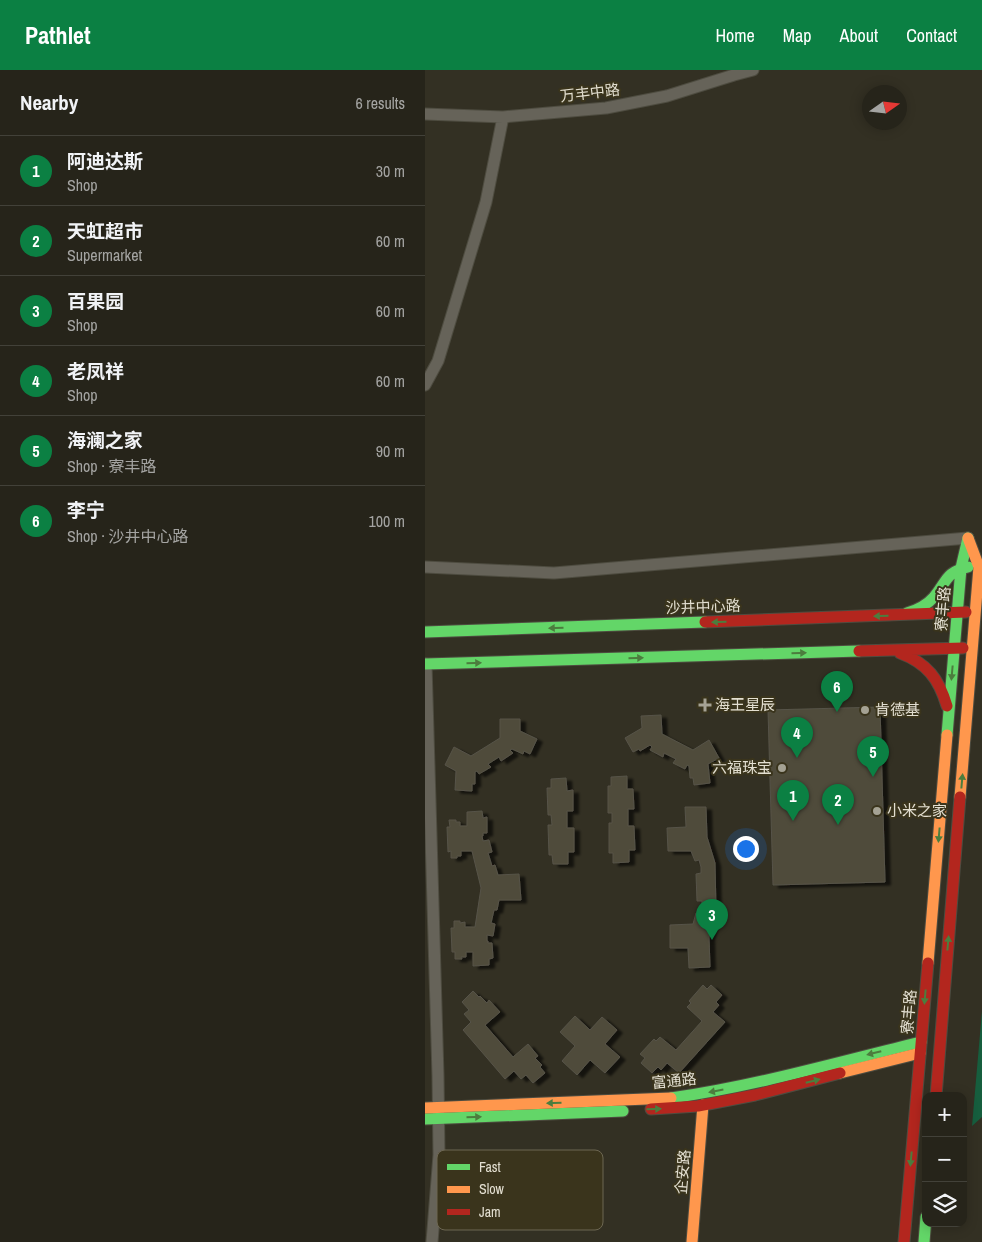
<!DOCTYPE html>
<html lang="en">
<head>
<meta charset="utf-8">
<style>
	body { margin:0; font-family:"Archivo Narrow","Noto Sans SC",sans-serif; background:#2e2c23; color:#f1f3f6 }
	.controls { position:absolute; right:15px; bottom:15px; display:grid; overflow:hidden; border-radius:10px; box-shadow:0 2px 12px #0003 }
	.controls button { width:45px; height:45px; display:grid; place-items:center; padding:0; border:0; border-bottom:1px solid #424139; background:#26241a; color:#f1f3f6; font:25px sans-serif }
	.compass { position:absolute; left:437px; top:15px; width:45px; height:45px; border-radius:50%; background:#26241a; box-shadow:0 2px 12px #0003; rotate:76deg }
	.you { position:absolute; left:320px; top:778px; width:18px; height:18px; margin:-12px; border:4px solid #fff; border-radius:50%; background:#1a73e8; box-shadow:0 0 0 8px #1a73e833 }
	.badge { display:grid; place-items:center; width:32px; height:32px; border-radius:50%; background:#0b8043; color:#fff; font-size:16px; font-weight:700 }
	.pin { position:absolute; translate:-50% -41px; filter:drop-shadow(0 1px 2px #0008) }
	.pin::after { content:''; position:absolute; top:26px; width:18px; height:15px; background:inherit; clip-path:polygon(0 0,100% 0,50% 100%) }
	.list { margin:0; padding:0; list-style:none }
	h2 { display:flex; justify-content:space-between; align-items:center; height:65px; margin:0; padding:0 20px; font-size:21px }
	h2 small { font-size:16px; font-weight:400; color:#a4a4a2 }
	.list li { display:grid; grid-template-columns:32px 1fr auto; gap:15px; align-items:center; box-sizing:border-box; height:70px; padding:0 20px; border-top:1px solid #424139 }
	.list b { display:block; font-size:19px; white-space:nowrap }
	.list p { margin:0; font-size:16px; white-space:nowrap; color:#a4a4a2 }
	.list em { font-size:16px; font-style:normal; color:#a4a4a2 }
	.icon { flex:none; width:28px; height:28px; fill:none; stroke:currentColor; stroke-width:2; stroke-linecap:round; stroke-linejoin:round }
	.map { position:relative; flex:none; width:557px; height:1172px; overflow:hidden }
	header { display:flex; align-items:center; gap:30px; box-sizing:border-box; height:70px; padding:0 25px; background:#0b8043; color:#fff }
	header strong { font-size:24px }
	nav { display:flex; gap:28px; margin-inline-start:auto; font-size:18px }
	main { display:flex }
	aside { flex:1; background:#26241a }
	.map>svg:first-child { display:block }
	.green { fill:#165e3e }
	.building { fill:#504c3b; stroke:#565348; filter:url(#shadow) }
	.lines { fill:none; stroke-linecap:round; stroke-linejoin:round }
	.street-casing { stroke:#4e4c40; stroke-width:13 }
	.fast-casing { stroke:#4e4c40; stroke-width:13 }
	.slow-casing { stroke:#4e4c40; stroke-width:13 }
	.jam-casing { stroke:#4e4c40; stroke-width:13 }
	.street { stroke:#666359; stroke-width:11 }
	.fast { stroke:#63d668; stroke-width:11 }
	.slow { stroke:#ff974d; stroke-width:11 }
	.jam { stroke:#b3261e; stroke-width:11 }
	.oneway { fill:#4c7d3e }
	.poi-dot { fill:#a5a294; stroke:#3a341c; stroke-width:2 }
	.labels { text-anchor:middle; stroke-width:4; stroke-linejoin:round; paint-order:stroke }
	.street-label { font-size:15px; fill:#e3dfd1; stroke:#3a341c }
	.poi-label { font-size:15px; fill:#e3dfd1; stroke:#3a341c; text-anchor:start }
	.key { fill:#3a341c; stroke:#6d6752; stroke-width:1 }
	.key-label { font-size:14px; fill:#e3dfd1 }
</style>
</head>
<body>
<header>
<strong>Pathlet</strong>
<nav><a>Home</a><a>Map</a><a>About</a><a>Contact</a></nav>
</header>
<main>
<aside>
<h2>Nearby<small>6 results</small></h2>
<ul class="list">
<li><span class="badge">1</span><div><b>阿迪达斯</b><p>Shop</p></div><em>30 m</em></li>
<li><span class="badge">2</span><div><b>天虹超市</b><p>Supermarket</p></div><em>60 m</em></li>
<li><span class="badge">3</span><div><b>百果园</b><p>Shop</p></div><em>60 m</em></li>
<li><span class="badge">4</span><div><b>老凤祥</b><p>Shop</p></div><em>60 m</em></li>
<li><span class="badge">5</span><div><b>海澜之家</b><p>Shop · 寮丰路</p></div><em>90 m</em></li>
<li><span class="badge">6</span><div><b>李宁</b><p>Shop · 沙井中心路</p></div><em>100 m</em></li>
</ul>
</aside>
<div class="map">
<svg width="557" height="1172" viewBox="0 0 557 1172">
	<defs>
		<filter id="shadow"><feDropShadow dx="5.5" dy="3" stdDeviation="1" flood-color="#0009"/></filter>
	</defs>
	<rect width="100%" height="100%" fill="#333023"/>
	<path class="green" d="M 557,941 L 557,1047 L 547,1056 Z"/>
	<path class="building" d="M 455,637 L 460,812 L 348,815 L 343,640 Z
		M 236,645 L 237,664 L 268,680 L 284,670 L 294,688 L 283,694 L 285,713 L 269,715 L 268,708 L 265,708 L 264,696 L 262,695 L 260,699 L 248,693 L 251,689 L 239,683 L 238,687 L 225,680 L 227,677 L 225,675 L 215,681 L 214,679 L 208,682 L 200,668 L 217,658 L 216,646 Z
		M 75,649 L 95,649 L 95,661 L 112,669 L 105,684 L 99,681 L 98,684 L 87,679 L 85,680 L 88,683 L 76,691 L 74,687 L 63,694 L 66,697 L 54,704 L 52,701 L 50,702 L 50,714 L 47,714 L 47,721 L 30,720 L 31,701 L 20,695 L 29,677 L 46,686 L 75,668 Z
		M 202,706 L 202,719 L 208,719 L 209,739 L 203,739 L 203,756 L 209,756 L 210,780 L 204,780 L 204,792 L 188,793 L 188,783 L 184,783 L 184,753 L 187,753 L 187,743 L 183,743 L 183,716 L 186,716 L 186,707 Z
		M 141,708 L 142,721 L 148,720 L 148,741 L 142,741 L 142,758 L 149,758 L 149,782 L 143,782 L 143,794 L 128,794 L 127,785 L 124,785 L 123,755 L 127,755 L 126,745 L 123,745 L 122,718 L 126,718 L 126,709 Z
		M 260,737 L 281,737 L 282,767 L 290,793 L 291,841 L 284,867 L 285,897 L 264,898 L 263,878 L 245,878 L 245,855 L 268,854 L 271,843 L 275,844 L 277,837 L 277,831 L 272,831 L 271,804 L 276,803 L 276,797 L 274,790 L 270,791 L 266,781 L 243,781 L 242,758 L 261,757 Z
		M 57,741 L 58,748 L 62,747 L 62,763 L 58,763 L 58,766 L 57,766 L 58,771 L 64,770 L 67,782 L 63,783 L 67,796 L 70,795 L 73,805 L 94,804 L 96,830 L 74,830 L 72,840 L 69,840 L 66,853 L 70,854 L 68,866 L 62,865 L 62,871 L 63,871 L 63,873 L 67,873 L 68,888 L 64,889 L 64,895 L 48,896 L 48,882 L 41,882 L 41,887 L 36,887 L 37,889 L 30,889 L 30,882 L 27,882 L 26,858 L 29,858 L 29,851 L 35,851 L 35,853 L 40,852 L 40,857 L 50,857 L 56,818 L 47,781 L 36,781 L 36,786 L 32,786 L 32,788 L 26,788 L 26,781 L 23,782 L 22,757 L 25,757 L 24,750 L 31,750 L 31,752 L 35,752 L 35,756 L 42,756 L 42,742 Z
		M 278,915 L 282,919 L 286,915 L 297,925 L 291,932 L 294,935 L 288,942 L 300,952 L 254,1003 L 242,993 L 236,1000 L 233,997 L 227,1003 L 216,993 L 220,988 L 215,984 L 229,969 L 231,971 L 235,967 L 251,980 L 277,951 L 262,937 L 266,933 L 264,931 Z
		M 48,921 L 54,927 L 55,926 L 62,933 L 64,930 L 75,942 L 60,955 L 88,987 L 103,974 L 113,986 L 110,988 L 117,995 L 115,997 L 120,1003 L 108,1013 L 101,1005 L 96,1009 L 89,1001 L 80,1009 L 38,960 L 46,952 L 39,944 L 44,940 L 37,932 Z
		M 150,946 L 165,960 L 177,947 L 192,960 L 180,974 L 195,987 L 180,1003 L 165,990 L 152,1005 L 137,991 L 150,976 L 135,962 Z"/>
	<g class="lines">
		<defs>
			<path id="street" d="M 0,44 L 78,47 L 181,38 L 242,26 L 309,5 L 328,0
				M 0,315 L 13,291 L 61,132 L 78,47
				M 0,497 L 129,503 L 543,468
				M 1,594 L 13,1006 L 14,1085 L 7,1172"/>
			<path id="fast" d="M 482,543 C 492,540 502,535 509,527 C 522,512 520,502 543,497
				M 0,562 L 280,552
				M 0,594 L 434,581
				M 522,665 L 536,498 L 543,468
				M 246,1028 C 331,1016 413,992 496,972
				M 0,1049 L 198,1041
				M 499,1172 L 501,1147"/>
			<path id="slow" d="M 535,727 L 554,497 L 543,468
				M 503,893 L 522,665
				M 415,1003 L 495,983
				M 0,1038 L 246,1028
				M 267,1172 L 278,1035"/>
			<path id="jam" d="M 280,552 L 541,542
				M 434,581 L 538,578
				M 475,583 C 502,593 514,609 522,636
				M 511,1026 L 535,727
				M 226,1039 L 273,1036 L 330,1025 L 415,1003
				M 479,1172 L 503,893"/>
		</defs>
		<use href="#street" class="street-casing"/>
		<use href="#fast" class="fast-casing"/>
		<use href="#slow" class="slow-casing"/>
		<use href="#jam" class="jam-casing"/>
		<use href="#street" class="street"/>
		<use href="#fast" class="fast"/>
		<use href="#slow" class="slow"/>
		<use href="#jam" class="jam"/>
	</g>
	<defs><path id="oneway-solid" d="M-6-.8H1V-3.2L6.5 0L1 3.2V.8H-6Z" transform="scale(1.25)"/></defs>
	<g class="oneway">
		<use href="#oneway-solid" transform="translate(456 546) rotate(178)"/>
		<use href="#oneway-solid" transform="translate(294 552) rotate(178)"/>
		<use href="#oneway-solid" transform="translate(131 558) rotate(178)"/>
		<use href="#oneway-solid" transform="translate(374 583) rotate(-2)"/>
		<use href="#oneway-solid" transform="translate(211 588) rotate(-2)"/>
		<use href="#oneway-solid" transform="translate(49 593) rotate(-2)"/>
		<use href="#oneway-solid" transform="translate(527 603) rotate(95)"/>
		<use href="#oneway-solid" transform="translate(537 711) rotate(-85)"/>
		<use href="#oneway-solid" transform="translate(514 765) rotate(95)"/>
		<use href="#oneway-solid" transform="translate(523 873) rotate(-85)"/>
		<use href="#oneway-solid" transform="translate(500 927) rotate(95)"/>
		<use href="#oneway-solid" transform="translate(449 983) rotate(166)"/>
		<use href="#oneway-solid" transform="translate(388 1011) rotate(-14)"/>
		<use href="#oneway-solid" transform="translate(291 1021) rotate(169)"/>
		<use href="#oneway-solid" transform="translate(129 1033) rotate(178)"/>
		<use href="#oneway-solid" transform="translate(229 1039) rotate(-2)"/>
		<use href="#oneway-solid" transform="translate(49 1047) rotate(-2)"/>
		<use href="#oneway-solid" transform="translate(486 1089) rotate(95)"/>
	</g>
	<g class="poi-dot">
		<path d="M277.5 627.5h5v5h5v5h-5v5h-5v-5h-5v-5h5z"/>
		<circle cx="440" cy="640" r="5"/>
		<circle cx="357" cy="698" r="5"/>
		<circle cx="452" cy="741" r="5"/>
	</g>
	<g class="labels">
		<g class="street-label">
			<text transform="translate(165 23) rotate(-7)" y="5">万丰中路</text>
			<text transform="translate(278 537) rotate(-2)" y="5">沙井中心路</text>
			<text transform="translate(518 539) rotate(-85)" y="5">寮丰路</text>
			<text transform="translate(484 942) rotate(-85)" y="5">寮丰路</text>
			<text transform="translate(249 1011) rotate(-6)" y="5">富通路</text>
			<text transform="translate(258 1102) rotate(-85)" y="5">企安路</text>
		</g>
		<g class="poi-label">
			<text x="290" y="640">海王星辰</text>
			<text x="450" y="645">肯德基</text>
			<text x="347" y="703" text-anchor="end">六福珠宝</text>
			<text x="462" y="746">小米之家</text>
		</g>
	</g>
	<rect x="12" y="1080" width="166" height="80" rx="8" class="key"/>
	<rect x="22" y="1094" width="23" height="6" fill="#63d668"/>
	<rect x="22" y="1116" width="23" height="7" fill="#ff974d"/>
	<rect x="22" y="1139" width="23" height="6" fill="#b3261e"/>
	<g class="key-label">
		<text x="54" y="1102">Fast</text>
		<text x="54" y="1124">Slow</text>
		<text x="54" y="1147">Jam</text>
	</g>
</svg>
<div class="controls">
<button>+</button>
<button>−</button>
<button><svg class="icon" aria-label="layers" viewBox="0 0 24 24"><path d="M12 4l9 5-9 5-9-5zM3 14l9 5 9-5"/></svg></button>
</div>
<svg class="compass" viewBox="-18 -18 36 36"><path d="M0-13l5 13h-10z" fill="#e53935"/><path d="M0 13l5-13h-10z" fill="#a4a4a2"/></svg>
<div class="you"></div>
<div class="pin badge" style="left:368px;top:751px">1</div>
<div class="pin badge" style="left:413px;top:755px">2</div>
<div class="pin badge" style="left:287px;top:870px">3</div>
<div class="pin badge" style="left:372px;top:688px">4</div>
<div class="pin badge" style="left:448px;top:707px">5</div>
<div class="pin badge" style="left:412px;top:642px">6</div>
</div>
</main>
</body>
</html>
